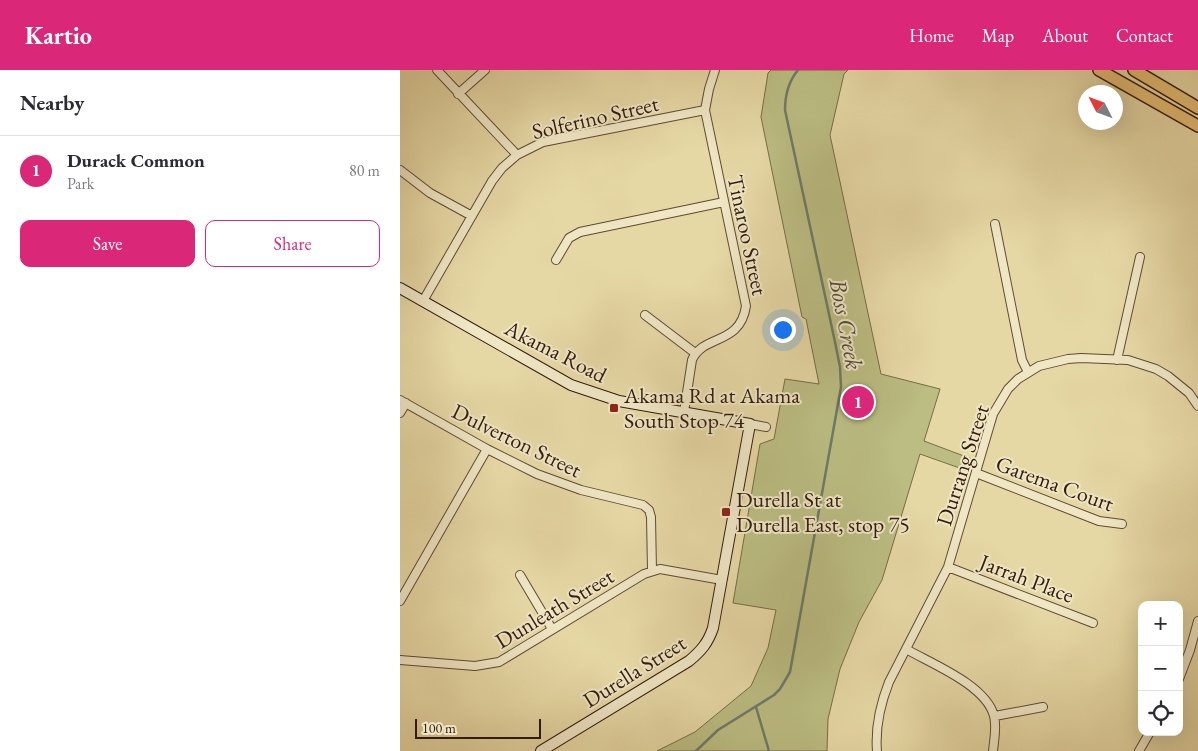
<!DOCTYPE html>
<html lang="en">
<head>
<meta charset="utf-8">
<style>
	body { margin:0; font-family:"EB Garamond",serif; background:#f7f7f7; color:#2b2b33 }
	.controls { position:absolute; right:15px; bottom:15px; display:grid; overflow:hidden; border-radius:10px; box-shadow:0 5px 20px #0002 }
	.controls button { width:45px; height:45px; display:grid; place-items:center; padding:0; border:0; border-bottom:1px solid #e1e1e2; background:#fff; color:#2b2b33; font:25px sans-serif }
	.compass { position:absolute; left:678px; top:15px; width:45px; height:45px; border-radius:50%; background:#fff; box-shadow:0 5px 20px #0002; rotate:312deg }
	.scale { position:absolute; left:15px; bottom:12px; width:126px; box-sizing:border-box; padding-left:5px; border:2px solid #321b0f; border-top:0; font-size:14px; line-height:18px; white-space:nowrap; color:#321b0f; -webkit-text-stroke:4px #efe6c4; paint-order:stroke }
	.you { position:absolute; left:382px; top:259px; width:18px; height:18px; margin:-12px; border:4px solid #fff; border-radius:50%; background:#1a73e8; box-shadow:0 0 0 8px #1a73e833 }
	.badge { display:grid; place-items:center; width:32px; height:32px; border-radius:50%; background:#db2777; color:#fff; font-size:16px; font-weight:700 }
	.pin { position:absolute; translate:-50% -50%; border:2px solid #fff; box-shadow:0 1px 5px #0006 }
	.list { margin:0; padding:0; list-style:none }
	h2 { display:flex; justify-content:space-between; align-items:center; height:65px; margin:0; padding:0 20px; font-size:21px }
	h2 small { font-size:16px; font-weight:400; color:#7c7c81 }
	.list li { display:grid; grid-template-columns:32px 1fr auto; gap:15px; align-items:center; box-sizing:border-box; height:70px; padding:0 20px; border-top:1px solid #e1e1e2 }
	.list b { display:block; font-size:19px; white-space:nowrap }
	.list p { margin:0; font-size:16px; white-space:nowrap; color:#7c7c81 }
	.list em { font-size:16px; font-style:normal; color:#7c7c81 }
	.actions { display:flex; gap:10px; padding:15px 20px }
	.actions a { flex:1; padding:11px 0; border:1px solid #db2777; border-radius:10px; text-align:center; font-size:18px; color:#db2777 }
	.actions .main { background:#db2777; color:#fff }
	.icon { flex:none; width:28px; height:28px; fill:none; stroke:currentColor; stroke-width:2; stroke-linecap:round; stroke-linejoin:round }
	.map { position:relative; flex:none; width:798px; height:681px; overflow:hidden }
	header { display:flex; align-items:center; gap:30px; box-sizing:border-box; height:70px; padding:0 25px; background:#db2777; color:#fff }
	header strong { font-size:24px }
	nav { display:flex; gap:28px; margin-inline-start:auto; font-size:18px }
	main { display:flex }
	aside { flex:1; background:#fff }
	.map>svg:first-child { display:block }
	.green { fill:#bbbd82; stroke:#766c48 }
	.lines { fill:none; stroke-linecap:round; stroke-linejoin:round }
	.stream { stroke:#6e7a6a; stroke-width:2.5 }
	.street-casing { stroke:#5f4a34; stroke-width:10 }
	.secondary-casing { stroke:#321b0f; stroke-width:12 }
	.primary-casing { stroke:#321b0f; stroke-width:14 }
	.street { stroke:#efe6c4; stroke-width:8 }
	.secondary { stroke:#efe6c4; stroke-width:10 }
	.primary { stroke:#e3bc72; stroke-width:11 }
	.poi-dot { fill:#8f2418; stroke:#efe6c4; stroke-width:2 }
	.labels { text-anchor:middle; stroke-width:4; stroke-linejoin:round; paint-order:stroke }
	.street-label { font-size:22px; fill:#321b0f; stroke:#efe6c4 }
	.poi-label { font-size:22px; fill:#321b0f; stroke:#efe6c4; text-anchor:start }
	.water-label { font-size:24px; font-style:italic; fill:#504b3d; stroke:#efe6c4 }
</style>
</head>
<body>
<header>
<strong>Kartio</strong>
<nav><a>Home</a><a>Map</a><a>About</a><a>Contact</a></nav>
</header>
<main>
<aside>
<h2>Nearby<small></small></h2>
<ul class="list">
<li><span class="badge">1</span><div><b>Durack Common</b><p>Park</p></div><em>80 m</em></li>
</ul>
<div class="actions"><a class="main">Save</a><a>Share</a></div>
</aside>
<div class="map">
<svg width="798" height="681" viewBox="0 0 798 681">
	<rect width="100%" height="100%" fill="#e6d8a5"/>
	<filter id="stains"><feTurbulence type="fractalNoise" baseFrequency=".004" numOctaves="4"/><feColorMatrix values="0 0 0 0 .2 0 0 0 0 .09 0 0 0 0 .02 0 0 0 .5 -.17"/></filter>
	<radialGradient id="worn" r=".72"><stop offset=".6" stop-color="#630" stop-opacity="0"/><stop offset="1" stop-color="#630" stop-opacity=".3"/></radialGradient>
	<path class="green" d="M 371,0 L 448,0 L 444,4 L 430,65 L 481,304 L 540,319 L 524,371 L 572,389 L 568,401 L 520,384 L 482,510 L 459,552 L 440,599 L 428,649 L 427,681 L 257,681 L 295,662 L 351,616 L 368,578 L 376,540 L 333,533 L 360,374 L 374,369 L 385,309 L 419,314 L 406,249 L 402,247 L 361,47 L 368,3 Z"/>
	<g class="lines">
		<path class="stream" d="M 356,637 L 369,681
			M 296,681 L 318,660 L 374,625 L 380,619 L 390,602 L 441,317 L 440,297 L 435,272 L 385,40 C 385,25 388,12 398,0"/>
		<defs>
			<path id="street" d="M 37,0 L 117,85
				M 58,24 L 85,0
				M 0,100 L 30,123 L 72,146
				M 595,154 L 622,290 L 628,302
				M 156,190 L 169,168 L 180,162 L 324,132
				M 23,231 L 92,111 L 102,98 L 117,85 L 143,72 L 305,40
				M 245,245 L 295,283
				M 717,290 L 740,187
				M 0,330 L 87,379 L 137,404 L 181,420 L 243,435 L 249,440 L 251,447 L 252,501
				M 284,342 L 292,290 C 303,264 340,276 346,236 L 305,40 L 309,19 L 315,0
				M 0,343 L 6,333
				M 350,354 L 366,357
				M 576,403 L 699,451 L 722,454
				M 548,497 L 693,553
				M 120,505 L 152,559
				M 0,531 L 87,379
				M 506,579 C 532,594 586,615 594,646 C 597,657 594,670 593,681
				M 0,590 L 75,596 L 99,592 L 244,504 L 260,499 L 322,510
				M 779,609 L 790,580 L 798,551
				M 595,646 L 643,637
				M 477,681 C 475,656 480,635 489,612 L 548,497 L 593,344 L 608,319 L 618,309 L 639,296 L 668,289 L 681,288 L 728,290 L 756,299 L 768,306 L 789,323 L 798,336
				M 739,681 L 750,662"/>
			<path id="secondary" d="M 0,218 L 171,315 L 219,331 L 350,354 L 313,558 C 308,573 301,581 289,591 L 141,681"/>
			<path id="primary" d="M 699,0 L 798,56
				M 734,0 L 798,38"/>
		</defs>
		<use href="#street" class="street-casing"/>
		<use href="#secondary" class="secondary-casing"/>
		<use href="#primary" class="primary-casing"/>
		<use href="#street" class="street"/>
		<use href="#secondary" class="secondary"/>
		<use href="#primary" class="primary"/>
	</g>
	<g class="poi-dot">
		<rect x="209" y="333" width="10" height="10" rx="2.5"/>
		<rect x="321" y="437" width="10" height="10" rx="2.5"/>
	</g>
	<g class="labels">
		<g class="street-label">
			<text transform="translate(195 47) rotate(-13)" y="8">Solferino Street</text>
			<text transform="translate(348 165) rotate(78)" y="8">Tinaroo Street</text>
			<text transform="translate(156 281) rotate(27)" y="8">Akama Road</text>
			<text transform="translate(117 370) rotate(26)" y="8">Dulverton Street</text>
			<text transform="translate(562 395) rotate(-72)" y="8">Durrang Street</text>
			<text transform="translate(655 413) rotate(20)" y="8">Garema Court</text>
			<text transform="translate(627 508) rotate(21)" y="8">Jarrah Place</text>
			<text transform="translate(154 538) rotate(-31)" y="8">Dunleath Street</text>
			<text transform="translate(234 601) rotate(-32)" y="8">Durella Street</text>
		</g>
		<g class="poi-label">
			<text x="224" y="333">Akama Rd at Akama<tspan x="224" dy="25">South Stop 74</tspan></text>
			<text x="336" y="437">Durella St at<tspan x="336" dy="25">Durella East, stop 75</tspan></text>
		</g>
		<g class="water-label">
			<text transform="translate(446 254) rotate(79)" y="8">Boss Creek</text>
		</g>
	</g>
	<rect width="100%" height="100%" filter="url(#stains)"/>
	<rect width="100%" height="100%" fill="url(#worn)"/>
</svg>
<div class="controls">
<button>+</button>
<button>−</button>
<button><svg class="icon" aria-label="locate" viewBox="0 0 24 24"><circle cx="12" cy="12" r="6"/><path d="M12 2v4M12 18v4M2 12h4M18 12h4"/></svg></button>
</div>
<svg class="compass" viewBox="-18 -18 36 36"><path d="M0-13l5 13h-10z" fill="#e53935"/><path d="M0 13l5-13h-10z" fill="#7c7c81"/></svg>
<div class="scale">100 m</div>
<div class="you"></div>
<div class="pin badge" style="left:458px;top:332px">1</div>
</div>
</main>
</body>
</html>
